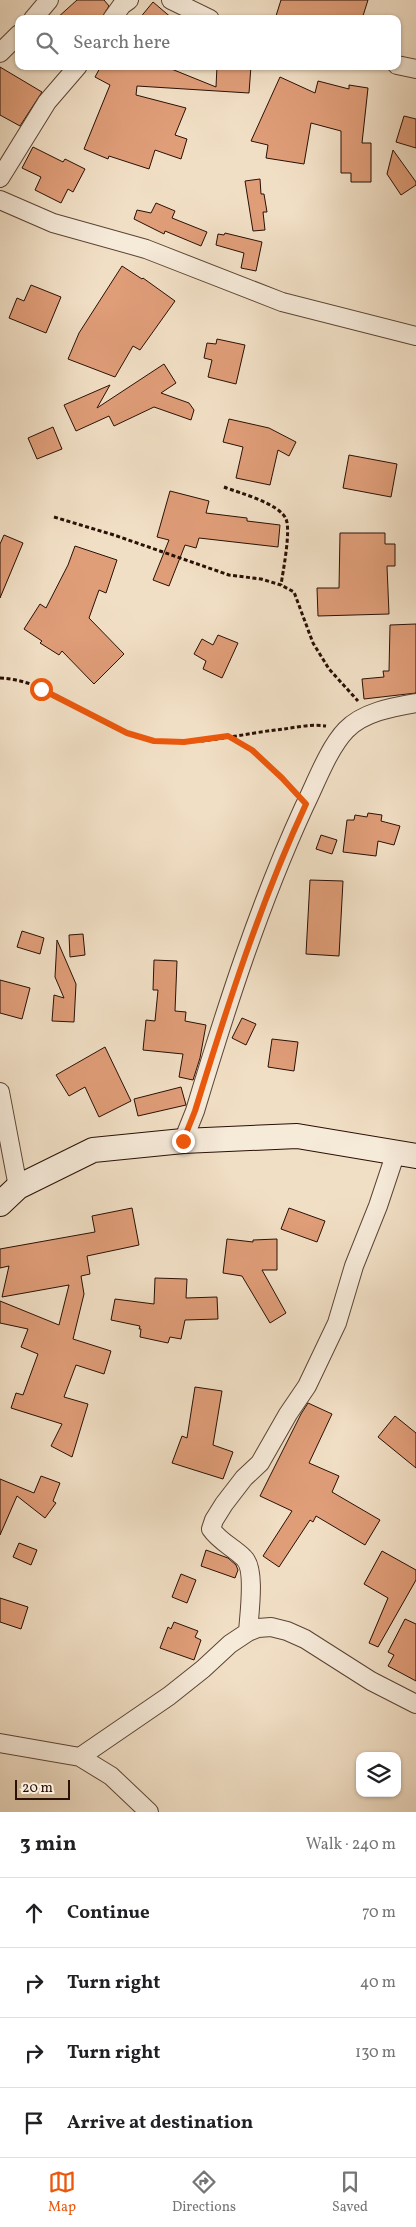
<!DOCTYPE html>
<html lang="en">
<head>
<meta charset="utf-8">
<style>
	body { margin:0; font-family:Vollkorn,serif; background:#f2f2f2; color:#202124 }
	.controls { position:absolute; right:15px; bottom:15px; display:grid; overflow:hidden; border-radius:10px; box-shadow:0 1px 4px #0004 }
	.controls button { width:45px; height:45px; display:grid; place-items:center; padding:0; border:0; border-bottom:1px solid #e0e0e0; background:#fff; color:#202124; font:25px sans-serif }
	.scale { position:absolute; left:15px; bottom:12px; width:55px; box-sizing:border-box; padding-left:5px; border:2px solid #2a1005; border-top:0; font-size:14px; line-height:18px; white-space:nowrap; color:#2a1005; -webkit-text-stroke:4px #f6ead9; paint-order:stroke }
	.stop { position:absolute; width:15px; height:15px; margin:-11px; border:4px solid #ea580c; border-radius:50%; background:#fff }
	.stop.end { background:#ea580c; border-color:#fff; box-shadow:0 1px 5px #0008 }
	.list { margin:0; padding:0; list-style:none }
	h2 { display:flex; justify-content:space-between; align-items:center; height:65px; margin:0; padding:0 20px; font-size:21px }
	h2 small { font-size:16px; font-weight:400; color:#757577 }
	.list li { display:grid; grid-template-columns:32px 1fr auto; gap:15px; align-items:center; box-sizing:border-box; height:70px; padding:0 20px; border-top:1px solid #e0e0e0 }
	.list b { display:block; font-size:19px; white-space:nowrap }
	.list em { font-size:16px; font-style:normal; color:#757577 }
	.icon { flex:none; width:28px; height:28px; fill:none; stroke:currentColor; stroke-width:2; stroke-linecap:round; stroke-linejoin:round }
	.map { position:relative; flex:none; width:416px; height:1812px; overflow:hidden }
	.search { position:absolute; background:#fff; box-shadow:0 1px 4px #0004; left:15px; right:15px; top:15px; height:55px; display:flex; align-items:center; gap:12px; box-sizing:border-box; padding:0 18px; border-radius:10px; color:#757577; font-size:19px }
	.sheet { height:345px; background:#fff }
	nav { display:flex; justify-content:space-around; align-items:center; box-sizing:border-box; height:70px; border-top:1px solid #e0e0e0; background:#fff; font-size:14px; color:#757577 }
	nav a { display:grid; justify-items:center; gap:2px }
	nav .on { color:#ea580c }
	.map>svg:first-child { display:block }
	.building { fill:#df9d78; stroke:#2a1005 }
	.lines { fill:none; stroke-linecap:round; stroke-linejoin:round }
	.street-casing { stroke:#5c4435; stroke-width:20 }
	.secondary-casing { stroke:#2a1005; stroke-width:26 }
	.path { stroke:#2a1005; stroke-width:3; stroke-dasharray:4 2.5; stroke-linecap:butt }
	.street { stroke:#f6ead9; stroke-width:18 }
	.secondary { stroke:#f6ead9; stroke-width:24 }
	.route { stroke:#ea580c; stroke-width:6 }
</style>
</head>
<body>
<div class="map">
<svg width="416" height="1812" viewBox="0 0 416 1812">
	<rect width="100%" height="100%" fill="#f1dfc5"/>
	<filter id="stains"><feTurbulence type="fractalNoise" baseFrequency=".004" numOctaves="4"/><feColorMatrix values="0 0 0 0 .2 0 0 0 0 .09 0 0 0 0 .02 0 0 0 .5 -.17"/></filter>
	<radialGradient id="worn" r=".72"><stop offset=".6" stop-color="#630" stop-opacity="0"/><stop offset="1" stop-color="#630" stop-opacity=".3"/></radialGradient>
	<path class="building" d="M 77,0 L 104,0 L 109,6 L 101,19 L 56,19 Z
		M 281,0 L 368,0 L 362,19 L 275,19 Z
		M 153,2 L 173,19 L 139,19 Z
		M 101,66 L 164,66 L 216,87 L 217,66 L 251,66 L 249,93 L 137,86 L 136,95 L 186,108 L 175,135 L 187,139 L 181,159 L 155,150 L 149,169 L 109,156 L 108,159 L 84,149 L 110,85 L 95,77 Z
		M 0,67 L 42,92 L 20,126 L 0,115 Z
		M 280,77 L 315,93 L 318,81 L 349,89 L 349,85 L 368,88 L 362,143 L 371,143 L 371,182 L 351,182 L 351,173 L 341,173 L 341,131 L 311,123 L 304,164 L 266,158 L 268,145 L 251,141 Z
		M 404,116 L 416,119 L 416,148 L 396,142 Z
		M 33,147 L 63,162 L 65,159 L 85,169 L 73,192 L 68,189 L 61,203 L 35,190 L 41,177 L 22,168 Z
		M 393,150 L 416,182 L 416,185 L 401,195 L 387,174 Z
		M 260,179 L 261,194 L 264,194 L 267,212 L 263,212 L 265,230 L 253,231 L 245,181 Z
		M 156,203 L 175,211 L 172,218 L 207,232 L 201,246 L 165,231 L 164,234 L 134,219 L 137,210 L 151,213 Z
		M 225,233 L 262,242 L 256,271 L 241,268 L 244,253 L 216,245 L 218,234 L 224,235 Z
		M 122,266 L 142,279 L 143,278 L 175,301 L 140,350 L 133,346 L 115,377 L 68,359 L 79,333 Z
		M 31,285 L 61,297 L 46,333 L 9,318 L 17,298 L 24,301 Z
		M 217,339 L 245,345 L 236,384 L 208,377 L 212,360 L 204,358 L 207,343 L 216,344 Z
		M 164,364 L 176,383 L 161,393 L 189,403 L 194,410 L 191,420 L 154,407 L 114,426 L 109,416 L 76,431 L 64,405 L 110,385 L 97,408 Z
		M 229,419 L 269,428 L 296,442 L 289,456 L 278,450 L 270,485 L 236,478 L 243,447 L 223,442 Z
		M 53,427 L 62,449 L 37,459 L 28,438 Z
		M 349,455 L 397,464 L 391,497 L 343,488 Z
		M 170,491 L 209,501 L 206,513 L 247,518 L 247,521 L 280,525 L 278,547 L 199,538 L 196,548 L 185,545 L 169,586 L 153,580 L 169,540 L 157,537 Z
		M 340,533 L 385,533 L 385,544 L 395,544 L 395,566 L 387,566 L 389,614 L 318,616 L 317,588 L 339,588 Z
		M 4,535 L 23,543 L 0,598 L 0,544 Z
		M 75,546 L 117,560 L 106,593 L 99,590 L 89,618 L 124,654 L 94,684 L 62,651 L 59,655 L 40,643 L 42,641 L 24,629 L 40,604 L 46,608 L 68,565 Z
		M 416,624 L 416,693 L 364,699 L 362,679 L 384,677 L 383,671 L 389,671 L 390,625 Z
		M 218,635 L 238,643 L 222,678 L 203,669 L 206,661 L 194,654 L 202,639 L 213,645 Z
		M 368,813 L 382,815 L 381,821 L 400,826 L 394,845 L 378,841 L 376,856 L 343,852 L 347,820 L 354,820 L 355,815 L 367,817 Z
		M 321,835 L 337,840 L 332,854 L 316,849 Z
		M 310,880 L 343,881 L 339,956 L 306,954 Z
		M 22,931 L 44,938 L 40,954 L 17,947 Z
		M 83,934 L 85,955 L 70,957 L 69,935 Z
		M 57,940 L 76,984 L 74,1022 L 52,1021 L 54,995 L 64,998 L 55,977 Z
		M 154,960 L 177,961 L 175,1011 L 186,1012 L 185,1021 L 206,1025 L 200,1058 L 193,1080 L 179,1077 L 183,1054 L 143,1050 L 146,1020 L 155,1021 L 158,990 L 153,990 Z
		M 0,980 L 30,988 L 22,1019 L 0,1013 Z
		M 242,1018 L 256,1024 L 246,1045 L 232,1038 Z
		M 272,1039 L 298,1042 L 294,1071 L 268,1067 Z
		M 105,1047 L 131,1101 L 99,1117 L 85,1087 L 69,1096 L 56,1075 Z
		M 181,1087 L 186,1105 L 138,1116 L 134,1099 Z
		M 132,1208 L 139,1245 L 87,1256 L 90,1274 L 81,1276 L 84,1294 L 73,1339 L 111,1351 L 104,1374 L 76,1365 L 64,1397 L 88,1404 L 72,1457 L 51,1446 L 62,1424 L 11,1408 L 16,1393 L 23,1395 L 38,1354 L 21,1347 L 28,1329 L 0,1323 L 0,1301 L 59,1325 L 69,1285 L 2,1297 L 9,1266 L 0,1268 L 0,1249 L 95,1232 L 92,1216 Z
		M 289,1208 L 325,1221 L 317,1242 L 281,1229 Z
		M 227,1239 L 253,1242 L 253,1240 L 277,1239 L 277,1270 L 262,1270 L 286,1313 L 270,1323 L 242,1276 L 223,1273 Z
		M 155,1278 L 187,1279 L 186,1298 L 217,1297 L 218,1319 L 185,1320 L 181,1339 L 170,1337 L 168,1343 L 140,1337 L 141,1329 L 139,1329 L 140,1326 L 111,1320 L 115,1299 L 154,1304 Z
		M 195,1387 L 222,1391 L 213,1445 L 233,1452 L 223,1479 L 172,1463 L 182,1436 L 187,1438 Z
		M 308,1403 L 332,1414 L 309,1463 L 339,1476 L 332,1492 L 380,1520 L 365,1545 L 316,1516 L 313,1522 L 310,1520 L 279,1567 L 263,1556 L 292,1511 L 260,1496 L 301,1414 Z
		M 395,1416 L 416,1433 L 416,1468 L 378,1437 Z
		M 41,1476 L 60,1483 L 53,1501 L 56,1503 L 45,1518 L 17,1496 L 0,1535 L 0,1479 L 34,1493 Z
		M 19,1543 L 37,1550 L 31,1565 L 13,1557 Z
		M 206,1550 L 228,1558 L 236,1565 L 238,1570 L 235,1578 L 201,1566 Z
		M 382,1551 L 416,1570 L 416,1580 L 378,1647 L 369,1643 L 388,1598 L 364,1584 Z
		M 181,1574 L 196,1580 L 187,1603 L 172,1597 Z
		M 0,1598 L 28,1607 L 21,1629 L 0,1622 Z
		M 405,1619 L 416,1624 L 416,1681 L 388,1666 L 394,1655 L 388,1652 Z
		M 174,1622 L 198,1631 L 195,1637 L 201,1640 L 194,1660 L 160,1648 L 168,1627 L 171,1629 Z"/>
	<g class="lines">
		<defs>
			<path id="street" d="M 171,0 L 210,19
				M 33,19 L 49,0
				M 112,19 L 122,5 L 129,0
				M 0,53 L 19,34
				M 397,65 L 416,69
				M 0,178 L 47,102 L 78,66
				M 0,200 L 53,223 L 146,249 L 282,302 L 416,336
				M 0,1092 L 18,1187
				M 183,1141 L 195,1111 C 226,1008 259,905 304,807 C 316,783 328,749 346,730 C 363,712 393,707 416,703
				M 248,1632 C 249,1615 256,1569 244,1558 C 233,1547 220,1542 211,1529 L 214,1520 L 224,1504 L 244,1478 L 260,1463 L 288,1414 L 307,1386 L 337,1323 L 354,1266 L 378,1206 L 396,1152
				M 0,1743 L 80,1757 L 169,1696 L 203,1669 L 230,1644 L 248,1632 L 258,1628 L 271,1627 L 287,1631 L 305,1639 L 371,1681 L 416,1704
				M 80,1757 L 111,1776 L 149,1812"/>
			<path id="secondary" d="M 0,1204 L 18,1187 L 93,1150 L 183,1141 L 297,1136 L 416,1156"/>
		</defs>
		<use href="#street" class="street-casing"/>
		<use href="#secondary" class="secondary-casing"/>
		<path class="path" d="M 224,487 C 239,493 279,503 286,519 C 291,531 283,571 281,585
			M 54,517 L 114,535 L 229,575 L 261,579 L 281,585 L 294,592 L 313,643 L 329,669 L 358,701
			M 0,678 C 55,680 102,734 155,741 C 195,747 243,733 284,729 C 297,727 312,724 326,726
			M 229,736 L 252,750 L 293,789"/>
		<use href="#street" class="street"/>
		<use href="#secondary" class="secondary"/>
	</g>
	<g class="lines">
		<path class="route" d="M 41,689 L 127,733 L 154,741 L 184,742 L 228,736 L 252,750 L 282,778 L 306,804 C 260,903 227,1007 195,1111 L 183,1141"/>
	</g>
	<rect width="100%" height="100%" filter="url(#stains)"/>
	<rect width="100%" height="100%" fill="url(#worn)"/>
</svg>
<div class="controls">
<button><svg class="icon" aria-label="layers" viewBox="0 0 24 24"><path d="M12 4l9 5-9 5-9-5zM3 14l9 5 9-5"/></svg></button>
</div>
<div class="scale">20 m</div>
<div class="stop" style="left:41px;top:689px"></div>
<div class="stop end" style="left:183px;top:1141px"></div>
<div class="search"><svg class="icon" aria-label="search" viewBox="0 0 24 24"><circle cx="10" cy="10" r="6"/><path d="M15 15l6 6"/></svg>Search here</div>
</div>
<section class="sheet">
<h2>3 min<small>Walk · 240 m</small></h2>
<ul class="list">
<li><svg class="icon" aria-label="ahead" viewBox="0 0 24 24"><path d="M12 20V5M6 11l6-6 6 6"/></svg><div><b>Continue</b></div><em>70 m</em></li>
<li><svg class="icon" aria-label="right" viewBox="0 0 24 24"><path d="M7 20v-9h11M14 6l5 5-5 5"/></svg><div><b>Turn right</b></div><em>40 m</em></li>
<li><svg class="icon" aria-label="right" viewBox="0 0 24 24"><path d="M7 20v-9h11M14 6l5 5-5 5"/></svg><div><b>Turn right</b></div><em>130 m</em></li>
<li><svg class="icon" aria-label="arrive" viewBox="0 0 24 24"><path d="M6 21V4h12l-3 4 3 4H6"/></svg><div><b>Arrive at destination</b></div></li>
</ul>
</section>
<nav>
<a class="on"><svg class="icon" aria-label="map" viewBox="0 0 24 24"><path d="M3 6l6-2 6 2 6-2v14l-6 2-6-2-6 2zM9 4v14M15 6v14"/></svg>Map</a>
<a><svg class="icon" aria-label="directions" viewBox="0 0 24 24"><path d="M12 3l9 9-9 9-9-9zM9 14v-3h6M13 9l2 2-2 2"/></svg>Directions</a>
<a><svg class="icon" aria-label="saved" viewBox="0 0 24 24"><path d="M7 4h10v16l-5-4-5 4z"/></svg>Saved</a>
</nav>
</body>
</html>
